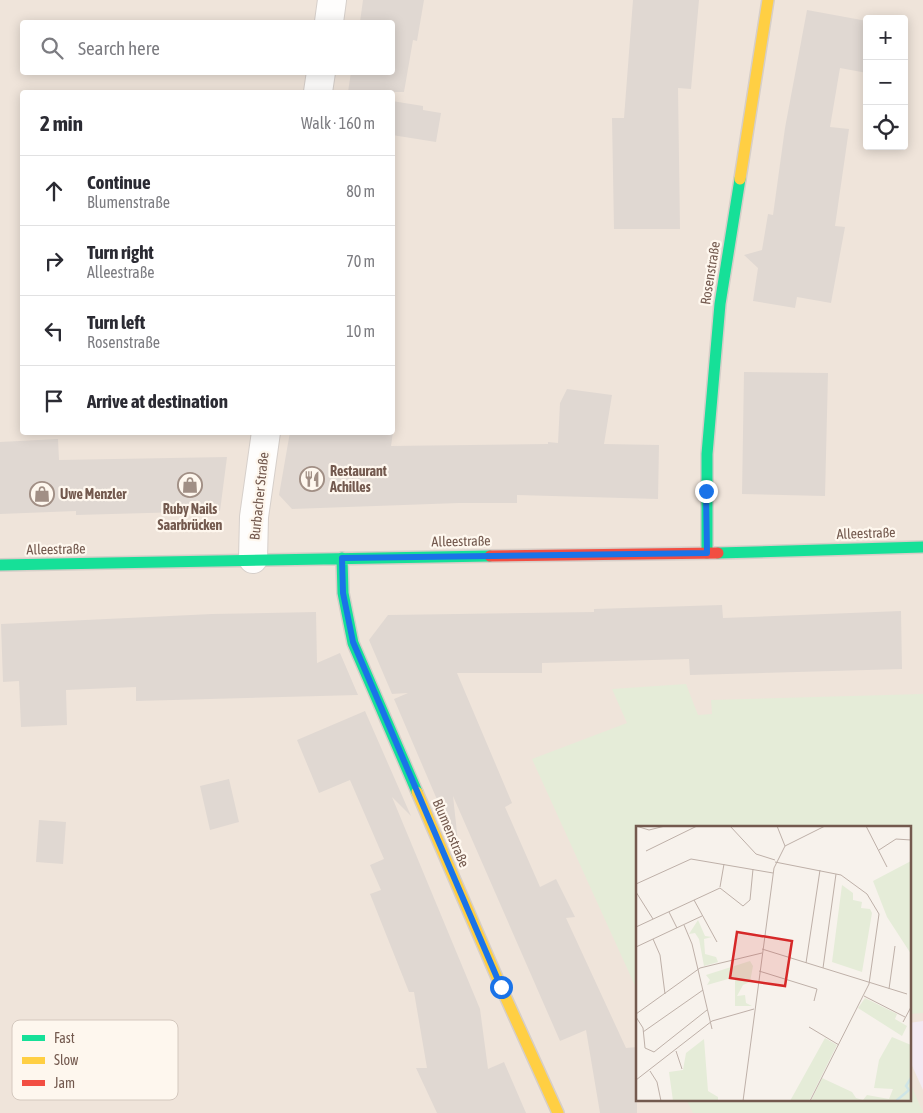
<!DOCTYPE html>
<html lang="en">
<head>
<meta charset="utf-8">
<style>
	body { margin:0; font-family:"Asap Condensed",sans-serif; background:#f2f2f3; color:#2b2b33 }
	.controls { position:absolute; right:15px; top:15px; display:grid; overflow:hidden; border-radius:5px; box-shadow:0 2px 12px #0003 }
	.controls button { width:45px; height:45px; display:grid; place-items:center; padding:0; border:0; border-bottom:1px solid #e1e1e2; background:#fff; color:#2b2b33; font:25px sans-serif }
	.stop { position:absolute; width:15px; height:15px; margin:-11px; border:4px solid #1a73e8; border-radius:50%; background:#fff }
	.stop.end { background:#1a73e8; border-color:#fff; box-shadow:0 1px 5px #0008 }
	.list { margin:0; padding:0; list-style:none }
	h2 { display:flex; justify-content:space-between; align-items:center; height:65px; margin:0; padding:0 20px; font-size:21px }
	h2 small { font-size:16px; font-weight:400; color:#7c7c81 }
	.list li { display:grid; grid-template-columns:32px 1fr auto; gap:15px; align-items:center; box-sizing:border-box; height:70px; padding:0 20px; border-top:1px solid #e1e1e2 }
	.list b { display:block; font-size:19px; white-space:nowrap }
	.list p { margin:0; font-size:16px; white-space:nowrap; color:#7c7c81 }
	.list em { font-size:16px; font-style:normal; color:#7c7c81 }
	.icon { flex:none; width:28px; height:28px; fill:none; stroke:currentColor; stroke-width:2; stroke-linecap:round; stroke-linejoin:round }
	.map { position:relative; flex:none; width:923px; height:1113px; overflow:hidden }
	.search { position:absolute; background:#fff; box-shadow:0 2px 12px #0003; left:20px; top:20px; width:375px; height:55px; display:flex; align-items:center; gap:12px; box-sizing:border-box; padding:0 18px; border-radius:5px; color:#7c7c81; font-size:19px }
	.panel { position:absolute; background:#fff; box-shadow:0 2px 12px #0003; left:20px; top:90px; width:375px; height:345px; border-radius:5px }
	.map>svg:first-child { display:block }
	.residential { fill:#efe4da; fill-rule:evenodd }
	.education { fill:#f3eaf2 }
	.green { fill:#e5ecd8 }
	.building { fill:#e0d8d2 }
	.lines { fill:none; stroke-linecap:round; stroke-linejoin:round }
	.street-casing { stroke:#d6cfca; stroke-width:30 }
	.fast-casing { stroke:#d6cec8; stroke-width:14 }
	.slow-casing { stroke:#d6cec8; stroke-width:14 }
	.jam-casing { stroke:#d6cec8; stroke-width:14 }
	.street { stroke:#fefdfc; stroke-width:28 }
	.fast { stroke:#16e098; stroke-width:11 }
	.slow { stroke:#ffcf43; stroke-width:11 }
	.jam { stroke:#f24e42; stroke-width:11 }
	.route { stroke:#1a73e8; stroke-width:6 }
	.labels { text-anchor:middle; stroke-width:4.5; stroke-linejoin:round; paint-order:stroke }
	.street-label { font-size:14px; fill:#73594e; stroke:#fef7ee }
	.poi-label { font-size:14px; font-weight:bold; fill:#73594e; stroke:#fef7ee; text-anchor:start }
	.inset-river { fill:none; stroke:#cfe5e6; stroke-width:2.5 }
	.inset-road { fill:none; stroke:#beb0a8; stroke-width:1 }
	.view { fill:#d62828; fill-opacity:0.15; stroke:#d62828; stroke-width:2.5 }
	.inset-edge { fill:none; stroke:#73594e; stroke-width:2.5 }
	.key { fill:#fef7ee; stroke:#d4c8be; stroke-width:1 }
	.key-label { font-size:14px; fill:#73594e }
</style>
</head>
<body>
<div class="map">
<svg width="923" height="1113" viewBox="0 0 923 1113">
	<rect width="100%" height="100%" fill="#f7f2ec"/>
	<path class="residential" d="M 0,0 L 923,0 L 923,1113 L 0,1113 ZM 867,19 L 904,19 L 904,146 L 867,146 ZM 22,22 L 392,22 L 392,72 L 22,72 ZM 22,92 L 392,92 L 392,432 L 22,432 ZM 637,827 L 909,827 L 909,1099 L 637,1099 Z"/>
	<path class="education" d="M 923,1021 L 923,1090 L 909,1059 L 909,1023 Z"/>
	<path class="green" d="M 686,684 L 698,715 L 712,714 L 711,700 L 923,694 L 923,1013 L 909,1014 L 909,827 L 637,827 L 637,990 L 532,759 L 627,723 L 612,689 Z
		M 909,1080 L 923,1113 L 693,1113 L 686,1099 L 909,1099 Z"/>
	<path class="building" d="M 363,0 L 424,0 L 417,41 L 413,40 L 404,92 L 348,92 L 351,72 L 392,72 L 392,22 L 360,22 Z
		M 633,0 L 699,0 L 691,89 L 678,88 L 680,229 L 614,229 L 612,118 L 624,118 Z
		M 807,10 L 867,21 L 867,73 L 840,68 L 830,127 L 849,129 L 835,226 L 845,227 L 831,303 L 797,297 L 795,308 L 753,301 L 758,268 L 744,255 L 762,250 L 768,214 L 773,215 L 785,128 Z
		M 392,101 L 423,106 L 423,110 L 441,113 L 436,142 L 392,135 Z
		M 744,372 L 828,373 L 825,496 L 742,494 Z
		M 567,389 L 612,395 L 604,444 L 659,445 L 658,499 L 517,495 L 517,503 L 459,503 L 292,509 L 279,495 L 290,432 L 393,432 L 391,446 L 548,444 L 548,442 L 558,443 L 560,403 Z
		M 58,439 L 59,460 L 227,457 L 220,511 L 76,515 L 76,511 L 0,514 L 0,442 Z
		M 722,605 L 723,618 L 901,611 L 902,669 L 690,675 L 689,659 L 542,663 L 542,673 L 457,673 L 512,803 L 505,807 L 540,887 L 556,879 L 575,917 L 566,918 L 626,1048 L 637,1047 L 637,1113 L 600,1113 L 586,1030 L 560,1041 L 453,796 L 459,851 L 394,699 L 408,693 L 392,694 L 369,640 L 388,615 L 594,612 L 594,609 Z
		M 316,612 L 317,663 L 340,653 L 358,695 L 136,701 L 136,687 L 66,690 L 67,725 L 21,727 L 19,681 L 3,682 L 1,624 L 212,614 Z
		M 365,711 L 411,816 L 392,797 L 480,1009 L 488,1069 L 504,1062 L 526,1113 L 437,1113 L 416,1068 L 427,1068 L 414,992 L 409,992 L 370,894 L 381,890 L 370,865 L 384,859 L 350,780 L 319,793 L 297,740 Z
		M 229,779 L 239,822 L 210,830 L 200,786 Z
		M 39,820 L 66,822 L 63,864 L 36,862 Z"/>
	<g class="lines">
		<defs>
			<path id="street" d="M 329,22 L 332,0
				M 318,92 L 321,72
				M 253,559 L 254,517 L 266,432"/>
			<path id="fast" d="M 707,553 L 707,454 L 720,304 L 740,179
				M 718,553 L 923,547
				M 342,558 L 343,593 L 353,643 L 417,792
				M 0,565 L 490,556"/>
			<path id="slow" d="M 740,179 L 768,0
				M 417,792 L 501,987 L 558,1113"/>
			<path id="jam" d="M 490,556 L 718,553"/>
		</defs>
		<use href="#street" class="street-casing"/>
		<use href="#fast" class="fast-casing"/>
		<use href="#slow" class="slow-casing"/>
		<use href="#jam" class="jam-casing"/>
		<use href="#street" class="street"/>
		<use href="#fast" class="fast"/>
		<use href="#slow" class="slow"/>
		<use href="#jam" class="jam"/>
	</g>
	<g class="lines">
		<path class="route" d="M 501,987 L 353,642 L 343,593 L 342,558 L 707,553 L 706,491"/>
	</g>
	<defs>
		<symbol id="restaurant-ring" viewBox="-11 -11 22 22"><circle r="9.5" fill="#fef7ee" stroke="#a18f85" stroke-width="1.5"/><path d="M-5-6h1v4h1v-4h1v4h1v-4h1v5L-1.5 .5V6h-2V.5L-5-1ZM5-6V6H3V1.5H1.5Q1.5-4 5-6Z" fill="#a18f85"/></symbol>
		<symbol id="shop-ring" viewBox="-11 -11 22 22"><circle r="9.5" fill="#fef7ee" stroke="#a18f85" stroke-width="1.5"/><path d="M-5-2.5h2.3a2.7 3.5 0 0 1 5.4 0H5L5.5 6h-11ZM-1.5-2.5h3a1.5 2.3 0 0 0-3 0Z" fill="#a18f85"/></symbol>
	</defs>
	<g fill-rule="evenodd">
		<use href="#restaurant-ring" x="298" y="465" width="28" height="28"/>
		<use href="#shop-ring" x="176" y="471" width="28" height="28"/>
		<use href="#shop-ring" x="28" y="480" width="28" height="28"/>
	</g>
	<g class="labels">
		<g class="street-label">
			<text transform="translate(710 273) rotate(-81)" y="5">Rosenstraße</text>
			<text transform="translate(259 496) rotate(-84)" y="5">Burbacher Straße</text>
			<text transform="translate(866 533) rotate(-2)" y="5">Alleestraße</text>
			<text transform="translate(461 541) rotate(-1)" y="5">Alleestraße</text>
			<text transform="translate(56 549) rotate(-1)" y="5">Alleestraße</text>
			<text transform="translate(451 833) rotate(67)" y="5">Blumenstraße</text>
		</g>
		<g class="poi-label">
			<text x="330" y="476">Restaurant<tspan x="330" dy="16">Achilles</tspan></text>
			<text x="60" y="499">Uwe Menzler</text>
			<text x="190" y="514" text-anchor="middle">Ruby Nails<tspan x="190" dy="16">Saarbrücken</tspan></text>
		</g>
	</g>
	<g transform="translate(636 826)">
		<rect width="275" height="275" fill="#f7f2ec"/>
		<path d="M 275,35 L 275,128 L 251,91 L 237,55 ZM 206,59 L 217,67 L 217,74 L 226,76 L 225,82 L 234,83 L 236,87 L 226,146 L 196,136 ZM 62,94 L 69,110 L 76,111 L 68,113 L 69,128 L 80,131 L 82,136 L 68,140 L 63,113 L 59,107 L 53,108 ZM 114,135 L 117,140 L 114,156 L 107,159 L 101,170 L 109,169 L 110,177 L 116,180 L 99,180 L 99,151 L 71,159 L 74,154 L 70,149 ZM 229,172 L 261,188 L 259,193 L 271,200 L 266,210 L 222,182 ZM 256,211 L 275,219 L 275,275 L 175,275 L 186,252 L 216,266 L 220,272 L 227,274 L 231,269 L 253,273 L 257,263 L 238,262 L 243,234 ZM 189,212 L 201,219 L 173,275 L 154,275 ZM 68,213 L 72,265 L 82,271 L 82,275 L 37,275 L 33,246 L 47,244 L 50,227 Z" fill="#e5ecd8"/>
		<path class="inset-river" d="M 260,275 L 273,264 L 270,260 L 275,252"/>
		<path class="inset-road" d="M 0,0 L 13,4 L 29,0M 94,0 L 120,28 L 139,34M 230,0 L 251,41M 149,20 L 189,0M 243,24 L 260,13 L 275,14M 10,25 L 61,0M 139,36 L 205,49 L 231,68 L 243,88 L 233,158 L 174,275M 0,58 L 55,33 L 137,47M 84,61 L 88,38M 84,62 L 107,80 L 114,74 L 117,43M 0,66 L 17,93M 58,74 L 81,116M 33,86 L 41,102M 48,99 L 56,118 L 76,203M 0,101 L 84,62M 17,113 L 24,129 L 29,168M 0,121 L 66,90M 126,123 L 271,168M 170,137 L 184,44M 187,142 L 200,48M 123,145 L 181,163 L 178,175M 253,163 L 259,120M 228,170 L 269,191M 0,188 L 64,142 L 126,127M 0,191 L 7,202 L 9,222 L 18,226 L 71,184M 267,196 L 275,181M 173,201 L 203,219M 7,206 L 67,164M 40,225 L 46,243M 14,245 L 21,256 L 25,275M 0,254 L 76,195 L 118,183M 107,275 L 138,42 L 149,20 L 141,0"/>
		<path class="view" d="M 101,106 L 156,115 L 149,160 L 94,152 Z"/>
		<rect width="275" height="275" class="inset-edge"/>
	</g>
	<rect x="12" y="1020" width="166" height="80" rx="8" class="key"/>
	<rect x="22" y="1035" width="23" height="6" fill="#16e098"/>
	<rect x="22" y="1057" width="23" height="7" fill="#ffcf43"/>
	<rect x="22" y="1080" width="23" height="6" fill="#f24e42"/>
	<g class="key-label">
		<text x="54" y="1043">Fast</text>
		<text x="54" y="1065">Slow</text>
		<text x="54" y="1088">Jam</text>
	</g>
</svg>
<div class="controls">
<button>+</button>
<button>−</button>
<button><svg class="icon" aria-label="locate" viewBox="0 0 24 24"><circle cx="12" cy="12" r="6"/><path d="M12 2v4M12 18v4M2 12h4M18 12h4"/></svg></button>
</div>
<div class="stop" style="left:501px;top:987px"></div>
<div class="stop end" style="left:706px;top:491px"></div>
<div class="search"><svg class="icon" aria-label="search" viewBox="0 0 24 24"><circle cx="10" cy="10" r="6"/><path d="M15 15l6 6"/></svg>Search here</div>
<section class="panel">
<h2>2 min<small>Walk · 160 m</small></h2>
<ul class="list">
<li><svg class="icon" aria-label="ahead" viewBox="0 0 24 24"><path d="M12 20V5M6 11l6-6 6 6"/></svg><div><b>Continue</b><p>Blumenstraße</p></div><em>80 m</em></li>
<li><svg class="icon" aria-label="right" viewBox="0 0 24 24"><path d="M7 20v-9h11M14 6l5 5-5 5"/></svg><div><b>Turn right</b><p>Alleestraße</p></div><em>70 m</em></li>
<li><svg class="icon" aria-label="left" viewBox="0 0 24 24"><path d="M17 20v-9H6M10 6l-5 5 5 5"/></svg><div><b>Turn left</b><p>Rosenstraße</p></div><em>10 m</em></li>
<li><svg class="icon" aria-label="arrive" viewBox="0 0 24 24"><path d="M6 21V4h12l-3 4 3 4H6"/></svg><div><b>Arrive at destination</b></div></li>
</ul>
</section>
</div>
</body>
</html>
